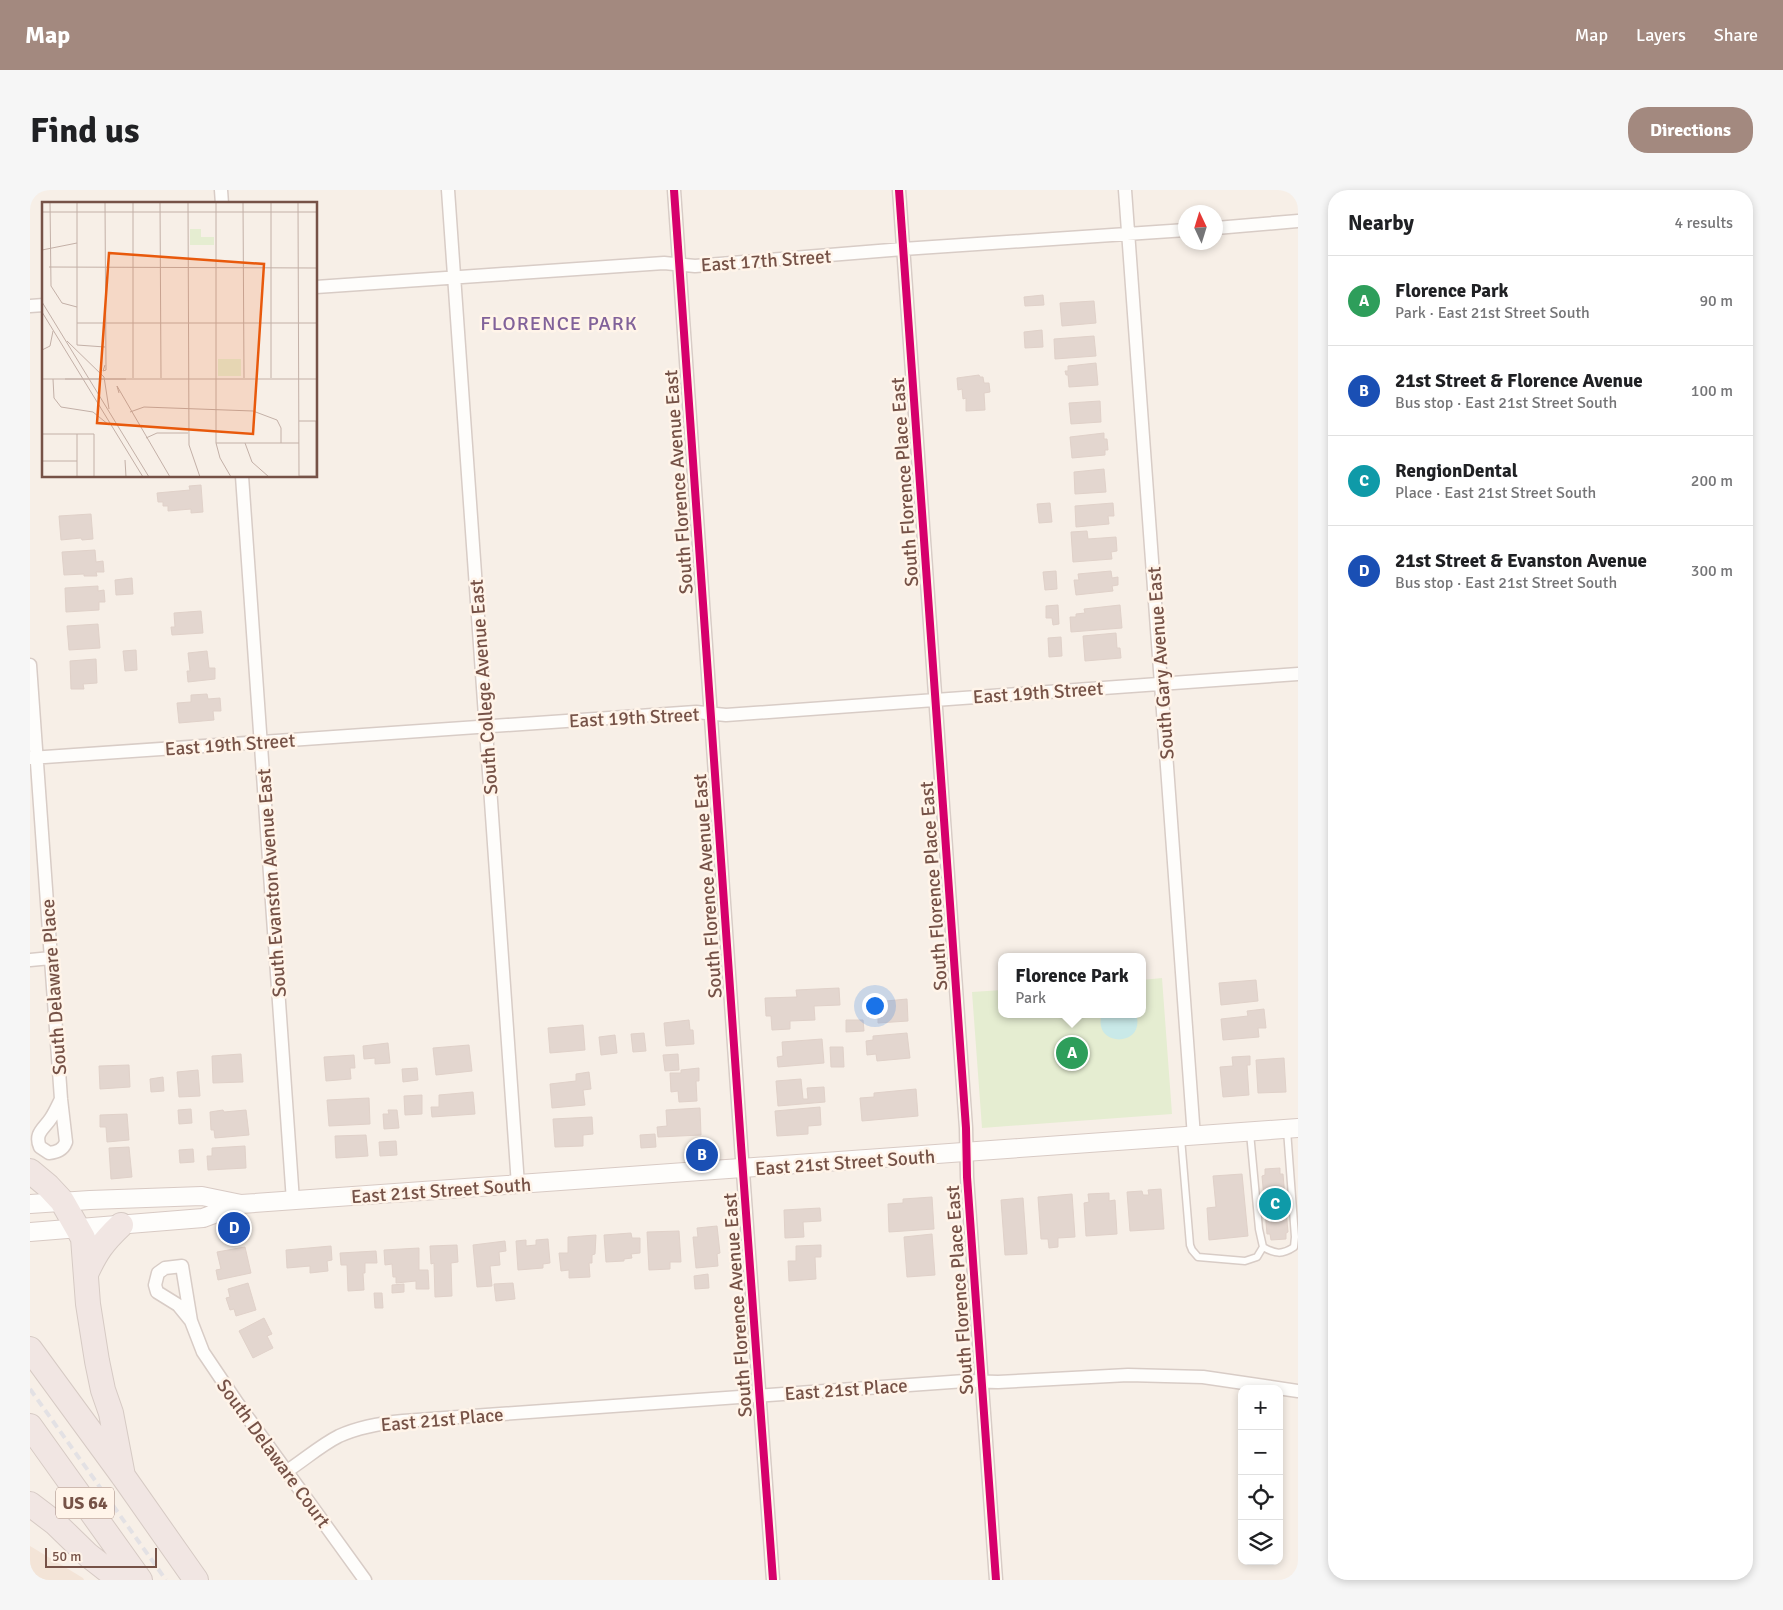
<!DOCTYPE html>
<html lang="en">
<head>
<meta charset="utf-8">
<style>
	body { margin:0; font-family:Signika,sans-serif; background:#f6f6f6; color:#202124 }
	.controls { position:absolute; right:15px; bottom:15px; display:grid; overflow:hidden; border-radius:10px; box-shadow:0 2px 8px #0003 }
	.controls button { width:45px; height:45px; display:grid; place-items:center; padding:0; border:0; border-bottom:1px solid #e0e0e0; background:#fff; color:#202124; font:25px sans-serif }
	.compass { position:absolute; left:1148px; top:15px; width:45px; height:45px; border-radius:50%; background:#fff; box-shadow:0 2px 8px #0003; rotate:356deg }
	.scale { position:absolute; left:15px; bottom:12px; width:112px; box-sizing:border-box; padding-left:5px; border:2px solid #765247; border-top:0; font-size:14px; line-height:18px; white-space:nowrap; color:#765247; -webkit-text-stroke:4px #fff4e9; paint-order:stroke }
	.you { position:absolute; left:844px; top:815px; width:18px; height:18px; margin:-12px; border:4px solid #fff; border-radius:50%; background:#1a73e8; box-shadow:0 0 0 8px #1a73e833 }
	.badge { display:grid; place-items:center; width:32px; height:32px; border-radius:50%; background:#a3897f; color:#fff; font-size:16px; font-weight:700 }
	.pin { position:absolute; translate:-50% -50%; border:2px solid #fff; box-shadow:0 1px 5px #0006 }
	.popup { position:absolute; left:968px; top:763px; width:148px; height:65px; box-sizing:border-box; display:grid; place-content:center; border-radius:10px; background:#fff; filter:drop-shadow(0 1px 4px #0005); font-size:16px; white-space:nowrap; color:#757577 }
	.popup b { font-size:19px; color:#202124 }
	.popup::after { content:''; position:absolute; left:50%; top:100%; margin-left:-10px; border:10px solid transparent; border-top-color:#fff }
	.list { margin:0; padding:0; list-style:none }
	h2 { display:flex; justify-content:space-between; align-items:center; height:65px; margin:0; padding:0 20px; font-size:21px }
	h2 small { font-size:16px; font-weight:400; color:#757577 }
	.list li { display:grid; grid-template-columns:32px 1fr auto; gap:15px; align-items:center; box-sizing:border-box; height:90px; padding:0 20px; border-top:1px solid #e0e0e0 }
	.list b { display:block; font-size:19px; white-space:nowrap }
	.list p { margin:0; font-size:16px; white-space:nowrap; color:#757577 }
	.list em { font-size:16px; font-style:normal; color:#757577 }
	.icon { flex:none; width:28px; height:28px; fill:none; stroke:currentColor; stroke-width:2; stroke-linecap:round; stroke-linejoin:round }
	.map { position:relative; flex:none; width:1268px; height:1390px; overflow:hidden; border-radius:20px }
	header { display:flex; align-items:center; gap:30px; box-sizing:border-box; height:70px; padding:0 25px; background:#a3897f; color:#fff }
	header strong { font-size:24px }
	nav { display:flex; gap:28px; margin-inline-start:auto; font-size:18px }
	.intro { display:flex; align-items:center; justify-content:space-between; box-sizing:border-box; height:120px; padding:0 30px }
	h1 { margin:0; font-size:35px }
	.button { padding:12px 22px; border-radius:20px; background:#a3897f; color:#fff; font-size:18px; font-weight:700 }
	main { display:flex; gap:30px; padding:0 30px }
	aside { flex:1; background:#fff; border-radius:20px; box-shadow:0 2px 8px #0003 }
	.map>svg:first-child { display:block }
	.residential { fill:#f3e4d7 }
	.green { fill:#e5edd1 }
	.water { fill:#c9e9e8 }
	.building { fill:#e3d6cf; stroke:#e0d1c9 }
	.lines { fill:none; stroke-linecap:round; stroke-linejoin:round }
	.lane-casing { stroke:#d8ccc6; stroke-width:9 }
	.street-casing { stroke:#d8ccc6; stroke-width:15 }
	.secondary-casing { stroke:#d8cac4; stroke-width:20 }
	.highway-casing { stroke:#d6cac4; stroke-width:26 }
	.lane { stroke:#fefdfb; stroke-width:6 }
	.street { stroke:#fefdfb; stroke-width:12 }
	.secondary { stroke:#fefdfb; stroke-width:18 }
	.highway { stroke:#f1e6e3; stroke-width:24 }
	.rail { stroke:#e3e1e4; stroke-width:4; stroke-dasharray:8 5; stroke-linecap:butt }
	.cycleway-casing { stroke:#fff4e9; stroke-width:11 }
	.cycleway { stroke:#d6006c; stroke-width:8 }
	.labels { text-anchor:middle; stroke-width:5; stroke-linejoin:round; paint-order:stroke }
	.shield { fill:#fff4e9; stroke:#9f8378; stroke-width:1 }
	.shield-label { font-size:18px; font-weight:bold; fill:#765247 }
	.street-label { font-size:19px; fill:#765247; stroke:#fff4e9 }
	.neighbourhood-label { font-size:20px; letter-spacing:1px; fill:#81629a; stroke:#fff4e9 }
	.inset-road { fill:none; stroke:#c3b0a7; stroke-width:1 }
	.view { fill:#e8590c; fill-opacity:0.15; stroke:#e8590c; stroke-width:2.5 }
	.inset-edge { fill:none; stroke:#765247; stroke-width:2.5 }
</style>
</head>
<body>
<header>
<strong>Map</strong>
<nav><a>Map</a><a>Layers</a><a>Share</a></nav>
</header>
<div class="intro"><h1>Find us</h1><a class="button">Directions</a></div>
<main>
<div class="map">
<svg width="1268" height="1390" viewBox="0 0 1268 1390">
	<rect width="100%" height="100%" fill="#f7efe7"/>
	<path class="residential" d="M 0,1356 L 53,1388 L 54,1390 L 0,1390 Z"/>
	<path class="green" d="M 1132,788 L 1142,924 L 952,938 L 942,802 L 972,800 L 972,824 L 1112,824 L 1112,790 Z"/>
	<path class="water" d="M 1072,824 L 1106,824 C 1117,858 1061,858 1072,824 Z"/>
	<path class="building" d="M 1013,105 L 1014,115 L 995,116 L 994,107 Z
		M 1064,111 L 1066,133 L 1032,136 L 1030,113 Z
		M 1012,140 L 1013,157 L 995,158 L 994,142 Z
		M 1064,146 L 1066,166 L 1025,169 L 1024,149 Z
		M 1066,173 L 1068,195 L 1039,197 L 1038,185 L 1036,185 L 1035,181 L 1038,181 L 1038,176 Z
		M 949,185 L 950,187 L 953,187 L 954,193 L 959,193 L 960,202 L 954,203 L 955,220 L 936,221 L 936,208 L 933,209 L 932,199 L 928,200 L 927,188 Z
		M 1070,211 L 1071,232 L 1041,234 L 1039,213 Z
		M 1074,243 L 1074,249 L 1077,249 L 1078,260 L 1075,260 L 1075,265 L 1042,268 L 1040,247 Z
		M 1074,279 L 1076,302 L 1045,304 L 1044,282 Z
		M 171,295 L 173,322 L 161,323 L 161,319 L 138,321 L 138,316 L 133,316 L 133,312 L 128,312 L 127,303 L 160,300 L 159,296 Z
		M 1020,313 L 1022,332 L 1009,333 L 1007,314 Z
		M 1083,313 L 1084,326 L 1078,326 L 1079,334 L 1046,337 L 1045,316 Z
		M 61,324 L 63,349 L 52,350 L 51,348 L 31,350 L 29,326 Z
		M 1057,341 L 1058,349 L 1086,347 L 1087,361 L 1081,362 L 1082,369 L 1043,372 L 1041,342 Z
		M 65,360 L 66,372 L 73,371 L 74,382 L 66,382 L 67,386 L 54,386 L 54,384 L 34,385 L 32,362 Z
		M 1026,381 L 1027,399 L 1015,400 L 1013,382 Z
		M 1081,381 L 1082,388 L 1088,387 L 1088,395 L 1082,396 L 1083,401 L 1046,405 L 1044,390 L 1049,390 L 1048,384 Z
		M 102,388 L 103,404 L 86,405 L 85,390 Z
		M 68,396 L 68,401 L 74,400 L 75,412 L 69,412 L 69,420 L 36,422 L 35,398 Z
		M 1028,415 L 1029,434 L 1023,435 L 1022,428 L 1016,428 L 1016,416 Z
		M 1090,415 L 1092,438 L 1041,442 L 1040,427 L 1046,427 L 1046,424 L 1055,423 L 1054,419 Z
		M 171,421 L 173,443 L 142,445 L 141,437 L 145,437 L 144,423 Z
		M 68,434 L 70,458 L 39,460 L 37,436 Z
		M 1086,443 L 1087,458 L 1090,458 L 1091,468 L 1055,471 L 1053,446 Z
		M 1031,447 L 1032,466 L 1019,467 L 1018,448 Z
		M 106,460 L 107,480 L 95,481 L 93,461 Z
		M 177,461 L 179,478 L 185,478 L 185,489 L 158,492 L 157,481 L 160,481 L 158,463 Z
		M 66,469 L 67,493 L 53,494 L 54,499 L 41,499 L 40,471 Z
		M 177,504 L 178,509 L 190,508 L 191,521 L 183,521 L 184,530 L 149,533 L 147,513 L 161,512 L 161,505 Z
		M 1226,790 L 1228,811 L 1191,815 L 1189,793 Z
		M 809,798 L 810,815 L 784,816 L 785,830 L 760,831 L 760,839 L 742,840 L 741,826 L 736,826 L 735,808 L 767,807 L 766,800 Z
		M 877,809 L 878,831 L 848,833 L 848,823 L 836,824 L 835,813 Z
		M 1234,819 L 1236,838 L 1228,838 L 1229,847 L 1193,850 L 1191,829 L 1218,826 L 1217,821 Z
		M 659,830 L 660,840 L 663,840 L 664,854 L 636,856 L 634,833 Z
		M 816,830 L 833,830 L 834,841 L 816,842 Z
		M 553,835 L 555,860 L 520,863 L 518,838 Z
		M 614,843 L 616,861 L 603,862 L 601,844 Z
		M 877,843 L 880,868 L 847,871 L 846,864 L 837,865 L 836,851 L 843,850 L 843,846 Z
		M 585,845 L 587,863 L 571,865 L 569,847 Z
		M 792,849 L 794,873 L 748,877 L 747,867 L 753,866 L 752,852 Z
		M 358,853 L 360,873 L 345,874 L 345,868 L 334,869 L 333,856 Z
		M 439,855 L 442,881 L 406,885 L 403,858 Z
		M 800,857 L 813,857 L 814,877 L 801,877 Z
		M 211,864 L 213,892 L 183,893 L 182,866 Z
		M 648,864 L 649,880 L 635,881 L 633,865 Z
		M 324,865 L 325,878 L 320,878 L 321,889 L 296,891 L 294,867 Z
		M 1220,866 L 1220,875 L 1217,875 L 1219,905 L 1193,907 L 1190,877 L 1203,876 L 1202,867 Z
		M 1254,868 L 1256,902 L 1228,903 L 1226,870 Z
		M 99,875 L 100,897 L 70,899 L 69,876 Z
		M 387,878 L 388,890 L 373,892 L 372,879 Z
		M 669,878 L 669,891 L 666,891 L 667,911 L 649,912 L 648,901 L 641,902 L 640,883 L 651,883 L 651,880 Z
		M 168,880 L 170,906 L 149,907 L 147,882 Z
		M 559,882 L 561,899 L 553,900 L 555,915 L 522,918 L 520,894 L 546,891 L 546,884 Z
		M 133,887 L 134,901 L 121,902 L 120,889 Z
		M 771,889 L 773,909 L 778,909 L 777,898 L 794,897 L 795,912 L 748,916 L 746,891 Z
		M 886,899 L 888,926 L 832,931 L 830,908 L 844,907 L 844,903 Z
		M 443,902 L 445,924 L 402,927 L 401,917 L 409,917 L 409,905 Z
		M 392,905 L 392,924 L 375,925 L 374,906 Z
		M 339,908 L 340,934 L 299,936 L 297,910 Z
		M 790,917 L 791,935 L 778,936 L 778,944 L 747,946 L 745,921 Z
		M 670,918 L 671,945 L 628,947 L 627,937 L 637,936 L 636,920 Z
		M 161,919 L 162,933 L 149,934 L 148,920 Z
		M 193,920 L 194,922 L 216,920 L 219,945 L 185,948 L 184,940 L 181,940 L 180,922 Z
		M 358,920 L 367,920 L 369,938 L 354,939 L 353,924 L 359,924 Z
		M 97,924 L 99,950 L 77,952 L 76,937 L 70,937 L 70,925 Z
		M 562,927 L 563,944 L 553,945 L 553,956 L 525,957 L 523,929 Z
		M 625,944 L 626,957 L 611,958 L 610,945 Z
		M 336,945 L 338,966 L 306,968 L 305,946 Z
		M 366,951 L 367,965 L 350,966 L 349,952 Z
		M 215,956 L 216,978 L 178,980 L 177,966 L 182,966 L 182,958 Z
		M 99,957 L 102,987 L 81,989 L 79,958 Z
		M 163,959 L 164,972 L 150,973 L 149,960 Z
		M 1250,978 L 1250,984 L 1253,984 L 1258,1042 L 1256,1043 L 1256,1049 L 1241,1050 L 1240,1044 L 1237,1044 L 1232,986 L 1235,985 L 1235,979 Z
		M 1212,984 L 1218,1046 L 1179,1050 L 1177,1018 L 1186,1017 L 1183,986 Z
		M 1131,999 L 1134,1039 L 1100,1041 L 1097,1002 L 1112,1001 L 1113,1005 L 1119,1005 L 1118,1000 Z
		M 1079,1003 L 1079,1011 L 1085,1010 L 1087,1044 L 1056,1046 L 1054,1013 L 1059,1012 L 1058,1004 Z
		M 1042,1004 L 1045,1047 L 1028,1048 L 1028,1057 L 1019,1058 L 1018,1049 L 1011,1049 L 1008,1007 Z
		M 902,1007 L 904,1039 L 859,1042 L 858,1014 L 873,1013 L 873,1009 Z
		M 993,1008 L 997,1064 L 975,1065 L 971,1010 Z
		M 790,1018 L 791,1031 L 773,1032 L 774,1047 L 755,1048 L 754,1020 Z
		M 687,1036 L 690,1063 L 687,1064 L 688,1076 L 666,1078 L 663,1047 L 668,1047 L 667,1038 Z
		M 649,1041 L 651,1072 L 640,1072 L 640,1079 L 619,1080 L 617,1042 Z
		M 601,1043 L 602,1048 L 610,1048 L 610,1063 L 601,1064 L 602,1068 L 594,1069 L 594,1071 L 576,1072 L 574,1045 Z
		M 902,1044 L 905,1085 L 877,1087 L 874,1047 Z
		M 566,1045 L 565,1064 L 562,1065 L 562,1073 L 559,1073 L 560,1087 L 539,1088 L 539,1080 L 531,1081 L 529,1063 L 538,1063 L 538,1047 Z
		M 518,1049 L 520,1073 L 513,1074 L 513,1078 L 488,1080 L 486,1051 L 496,1050 L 496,1056 L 506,1055 L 506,1050 Z
		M 475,1051 L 476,1061 L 469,1062 L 470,1075 L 460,1076 L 462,1096 L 447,1097 L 443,1055 Z
		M 427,1055 L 428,1072 L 421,1073 L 422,1106 L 405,1107 L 404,1073 L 401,1074 L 400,1056 Z
		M 791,1055 L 791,1067 L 785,1067 L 786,1089 L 759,1091 L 758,1071 L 766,1071 L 766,1056 Z
		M 301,1056 L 302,1070 L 297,1071 L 298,1081 L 280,1083 L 280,1076 L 257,1078 L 256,1060 Z
		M 215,1057 L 221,1083 L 188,1090 L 186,1080 L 191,1079 L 187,1062 Z
		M 389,1058 L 389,1080 L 398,1080 L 399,1099 L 386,1099 L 386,1091 L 366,1093 L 366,1087 L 363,1087 L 362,1074 L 355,1075 L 354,1060 Z
		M 346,1061 L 347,1073 L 335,1073 L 335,1083 L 333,1083 L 334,1100 L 318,1101 L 317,1075 L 311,1075 L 310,1063 Z
		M 678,1084 L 679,1098 L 665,1099 L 664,1086 Z
		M 218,1093 L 226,1120 L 206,1126 L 204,1119 L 200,1120 L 196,1108 L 200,1107 L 198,1099 Z
		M 483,1093 L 485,1109 L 466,1111 L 464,1094 Z
		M 374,1094 L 374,1102 L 362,1103 L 362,1095 Z
		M 344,1103 L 352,1103 L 353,1118 L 345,1118 Z
		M 234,1128 L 242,1144 L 237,1146 L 243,1158 L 223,1168 L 209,1141 Z"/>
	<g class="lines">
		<defs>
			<path id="lane" d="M 1220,943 L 1229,1039 L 1233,1057 C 1245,1064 1252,1065 1264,1057 L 1265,1047 L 1257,940
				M 1151,948 L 1160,1055 L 1162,1060 L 1168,1067 L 1215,1071 L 1227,1067 L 1233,1057"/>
			<path id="street" d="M 191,0 L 192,14
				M 418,0 L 488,995
				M 644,0 L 711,955 L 743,1390
				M 869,0 L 936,938 L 937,987 L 966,1390
				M 1095,0 L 1164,947
				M 1186,38 L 1268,31
				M 286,97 L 634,73 L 665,76 L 873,59 L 1156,40
				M 0,116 L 14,115
				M 212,286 L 263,1011
				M 0,475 L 31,909 L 36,952 C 33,960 27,962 19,963 L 10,957 C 4,943 14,939 21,928 C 25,922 28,915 31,909
				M 0,568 L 666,522 L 696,525 L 1268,484
				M 0,770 L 21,768
				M 161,1131 L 148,1115 L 127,1102 L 125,1095 L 128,1083 L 135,1078 L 152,1076 L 161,1131 L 173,1162 L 208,1214 L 335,1390
				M 257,1281 C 274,1270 291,1255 309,1246 C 329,1237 352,1233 373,1231 L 935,1191 L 968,1192 L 1098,1185 L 1173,1187 L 1268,1201"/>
			<path id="secondary" d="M 0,1014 L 60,1010 L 172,1006 L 211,1014 L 1268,938
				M 0,1042 L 173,1028 L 211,1014"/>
			<path id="highway" d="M 0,981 L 18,996 L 32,1011 L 53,1048 L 58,1114 L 67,1171 L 73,1200 L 81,1223 L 93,1286
				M 56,1084 C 66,1062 73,1052 91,1035
				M 0,1159 L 93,1286 L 166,1390
				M 0,1236 L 110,1390
				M 0,1314 L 25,1333 L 58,1365 L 90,1390"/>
		</defs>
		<use href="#lane" class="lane-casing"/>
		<use href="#street" class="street-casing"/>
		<use href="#secondary" class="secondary-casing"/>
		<use href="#highway" class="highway-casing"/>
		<use href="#lane" class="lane"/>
		<use href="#street" class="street"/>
		<use href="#secondary" class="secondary"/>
		<use href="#highway" class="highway"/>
		<path class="rail" d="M 0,1199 L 136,1390"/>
		<defs>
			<path id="cycleway" d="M 644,0 L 711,955 L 743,1390
				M 869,0 L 936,938 L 937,987 L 966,1390"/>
		</defs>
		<use href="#cycleway" class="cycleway-casing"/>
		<use href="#cycleway" class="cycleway"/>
	</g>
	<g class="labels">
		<rect class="shield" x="26" y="1297.5" width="58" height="31" rx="4"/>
		<g class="shield-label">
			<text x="55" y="1319">US 64</text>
		</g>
		<g class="street-label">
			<text transform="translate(736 70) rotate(-4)" y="7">East 17th Street</text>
			<text transform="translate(648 292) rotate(-94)" y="7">South Florence Avenue East</text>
			<text transform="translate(874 292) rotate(-94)" y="7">South Florence Place East</text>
			<text transform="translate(1130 473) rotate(-94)" y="7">South Gary Avenue East</text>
			<text transform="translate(453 497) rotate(-94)" y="7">South College Avenue East</text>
			<text transform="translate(1008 502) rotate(-4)" y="7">East 19th Street</text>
			<text transform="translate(604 527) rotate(-3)" y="7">East 19th Street</text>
			<text transform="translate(200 554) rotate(-4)" y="7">East 19th Street</text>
			<text transform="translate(241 693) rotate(-94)" y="7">South Evanston Avenue East</text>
			<text transform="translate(677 696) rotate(-94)" y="7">South Florence Avenue East</text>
			<text transform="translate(903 696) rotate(-94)" y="7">South Florence Place East</text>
			<text transform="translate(23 797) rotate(-94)" y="7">South Delaware Place</text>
			<text transform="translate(815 972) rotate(-4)" y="7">East 21st Street South</text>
			<text transform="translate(411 1000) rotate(-4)" y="7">East 21st Street South</text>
			<text transform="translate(929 1100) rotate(-94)" y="7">South Florence Place East</text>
			<text transform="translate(707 1115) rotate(-94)" y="7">South Florence Avenue East</text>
			<text transform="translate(816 1199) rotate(-4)" y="7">East 21st Place</text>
			<text transform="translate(412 1229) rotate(-5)" y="7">East 21st Place</text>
			<text transform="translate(244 1263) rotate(54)" y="7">South Delaware Court</text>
		</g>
		<g class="neighbourhood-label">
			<text x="529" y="140">FLORENCE PARK</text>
		</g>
	</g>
	<g transform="translate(12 12)">
		<rect width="275" height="275" fill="#f7efe7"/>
		<path d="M 148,27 L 159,27 L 159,35 L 172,35 L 172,43 L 148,43 ZM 176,157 L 199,157 L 199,174 L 176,174 Z" fill="#e5edd1"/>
		<path class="inset-road" d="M 8,0 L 9,84 L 20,101 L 35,105M 35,0 L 35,143 L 63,145M 63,0 L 64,168 L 61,169 L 63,163M 91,0 L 91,176M 118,0 L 119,176M 146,0 L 147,243 L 158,275M 174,0 L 174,241 L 178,256 L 189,275M 201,0 L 202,176M 229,0 L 229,176M 256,0 L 257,275M 0,10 L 275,10M 0,48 L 35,41M 7,65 L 275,66M 0,100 L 107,275M 0,110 L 101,275M 35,121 L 275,121M 25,139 L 62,175 L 67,207M 0,148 L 8,144 L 11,129M 0,177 L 84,177M 11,177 L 12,196 L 19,205 L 51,210 L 67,223M 23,177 L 275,177M 77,191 L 75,184 L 128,275M 88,210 L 102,205 L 211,209 L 235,218 L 239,226 L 239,241M 257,219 L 275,219M 274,219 L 274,274M 0,232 L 52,232 L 52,275M 35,232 L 35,275M 104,236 L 115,231 L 146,231M 174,241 L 257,241M 203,241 L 210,260 L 227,275M 83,258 L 84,275M 0,259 L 35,259M 257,274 L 275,274"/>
		<path class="view" d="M 67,51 L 222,62 L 211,232 L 55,221 Z"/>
		<rect width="275" height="275" class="inset-edge"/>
	</g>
</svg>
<div class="controls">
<button>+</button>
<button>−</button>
<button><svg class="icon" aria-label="locate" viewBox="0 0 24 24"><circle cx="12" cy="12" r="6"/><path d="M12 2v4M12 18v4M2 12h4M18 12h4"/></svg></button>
<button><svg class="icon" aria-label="layers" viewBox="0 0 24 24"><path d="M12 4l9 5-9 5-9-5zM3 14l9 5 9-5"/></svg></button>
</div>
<svg class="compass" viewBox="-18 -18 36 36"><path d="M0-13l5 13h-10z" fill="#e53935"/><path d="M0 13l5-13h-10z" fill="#757577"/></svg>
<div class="scale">50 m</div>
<div class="you"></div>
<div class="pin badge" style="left:1042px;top:863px;background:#2e9e5b">A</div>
<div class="popup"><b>Florence Park</b>Park</div>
<div class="pin badge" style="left:672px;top:965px;background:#1a4fb4">B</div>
<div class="pin badge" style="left:1245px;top:1014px;background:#0f9aa8">C</div>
<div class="pin badge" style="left:204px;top:1038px;background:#1a4fb4">D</div>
</div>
<aside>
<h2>Nearby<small>4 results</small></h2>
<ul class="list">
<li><span class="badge" style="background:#2e9e5b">A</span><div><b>Florence Park</b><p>Park · East 21st Street South</p></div><em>90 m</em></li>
<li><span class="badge" style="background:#1a4fb4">B</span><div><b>21st Street &amp; Florence Avenue</b><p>Bus stop · East 21st Street South</p></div><em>100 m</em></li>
<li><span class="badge" style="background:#0f9aa8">C</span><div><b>RengionDental</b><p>Place · East 21st Street South</p></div><em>200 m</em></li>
<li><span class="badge" style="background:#1a4fb4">D</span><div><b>21st Street &amp; Evanston Avenue</b><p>Bus stop · East 21st Street South</p></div><em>300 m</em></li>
</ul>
</aside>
</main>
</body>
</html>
